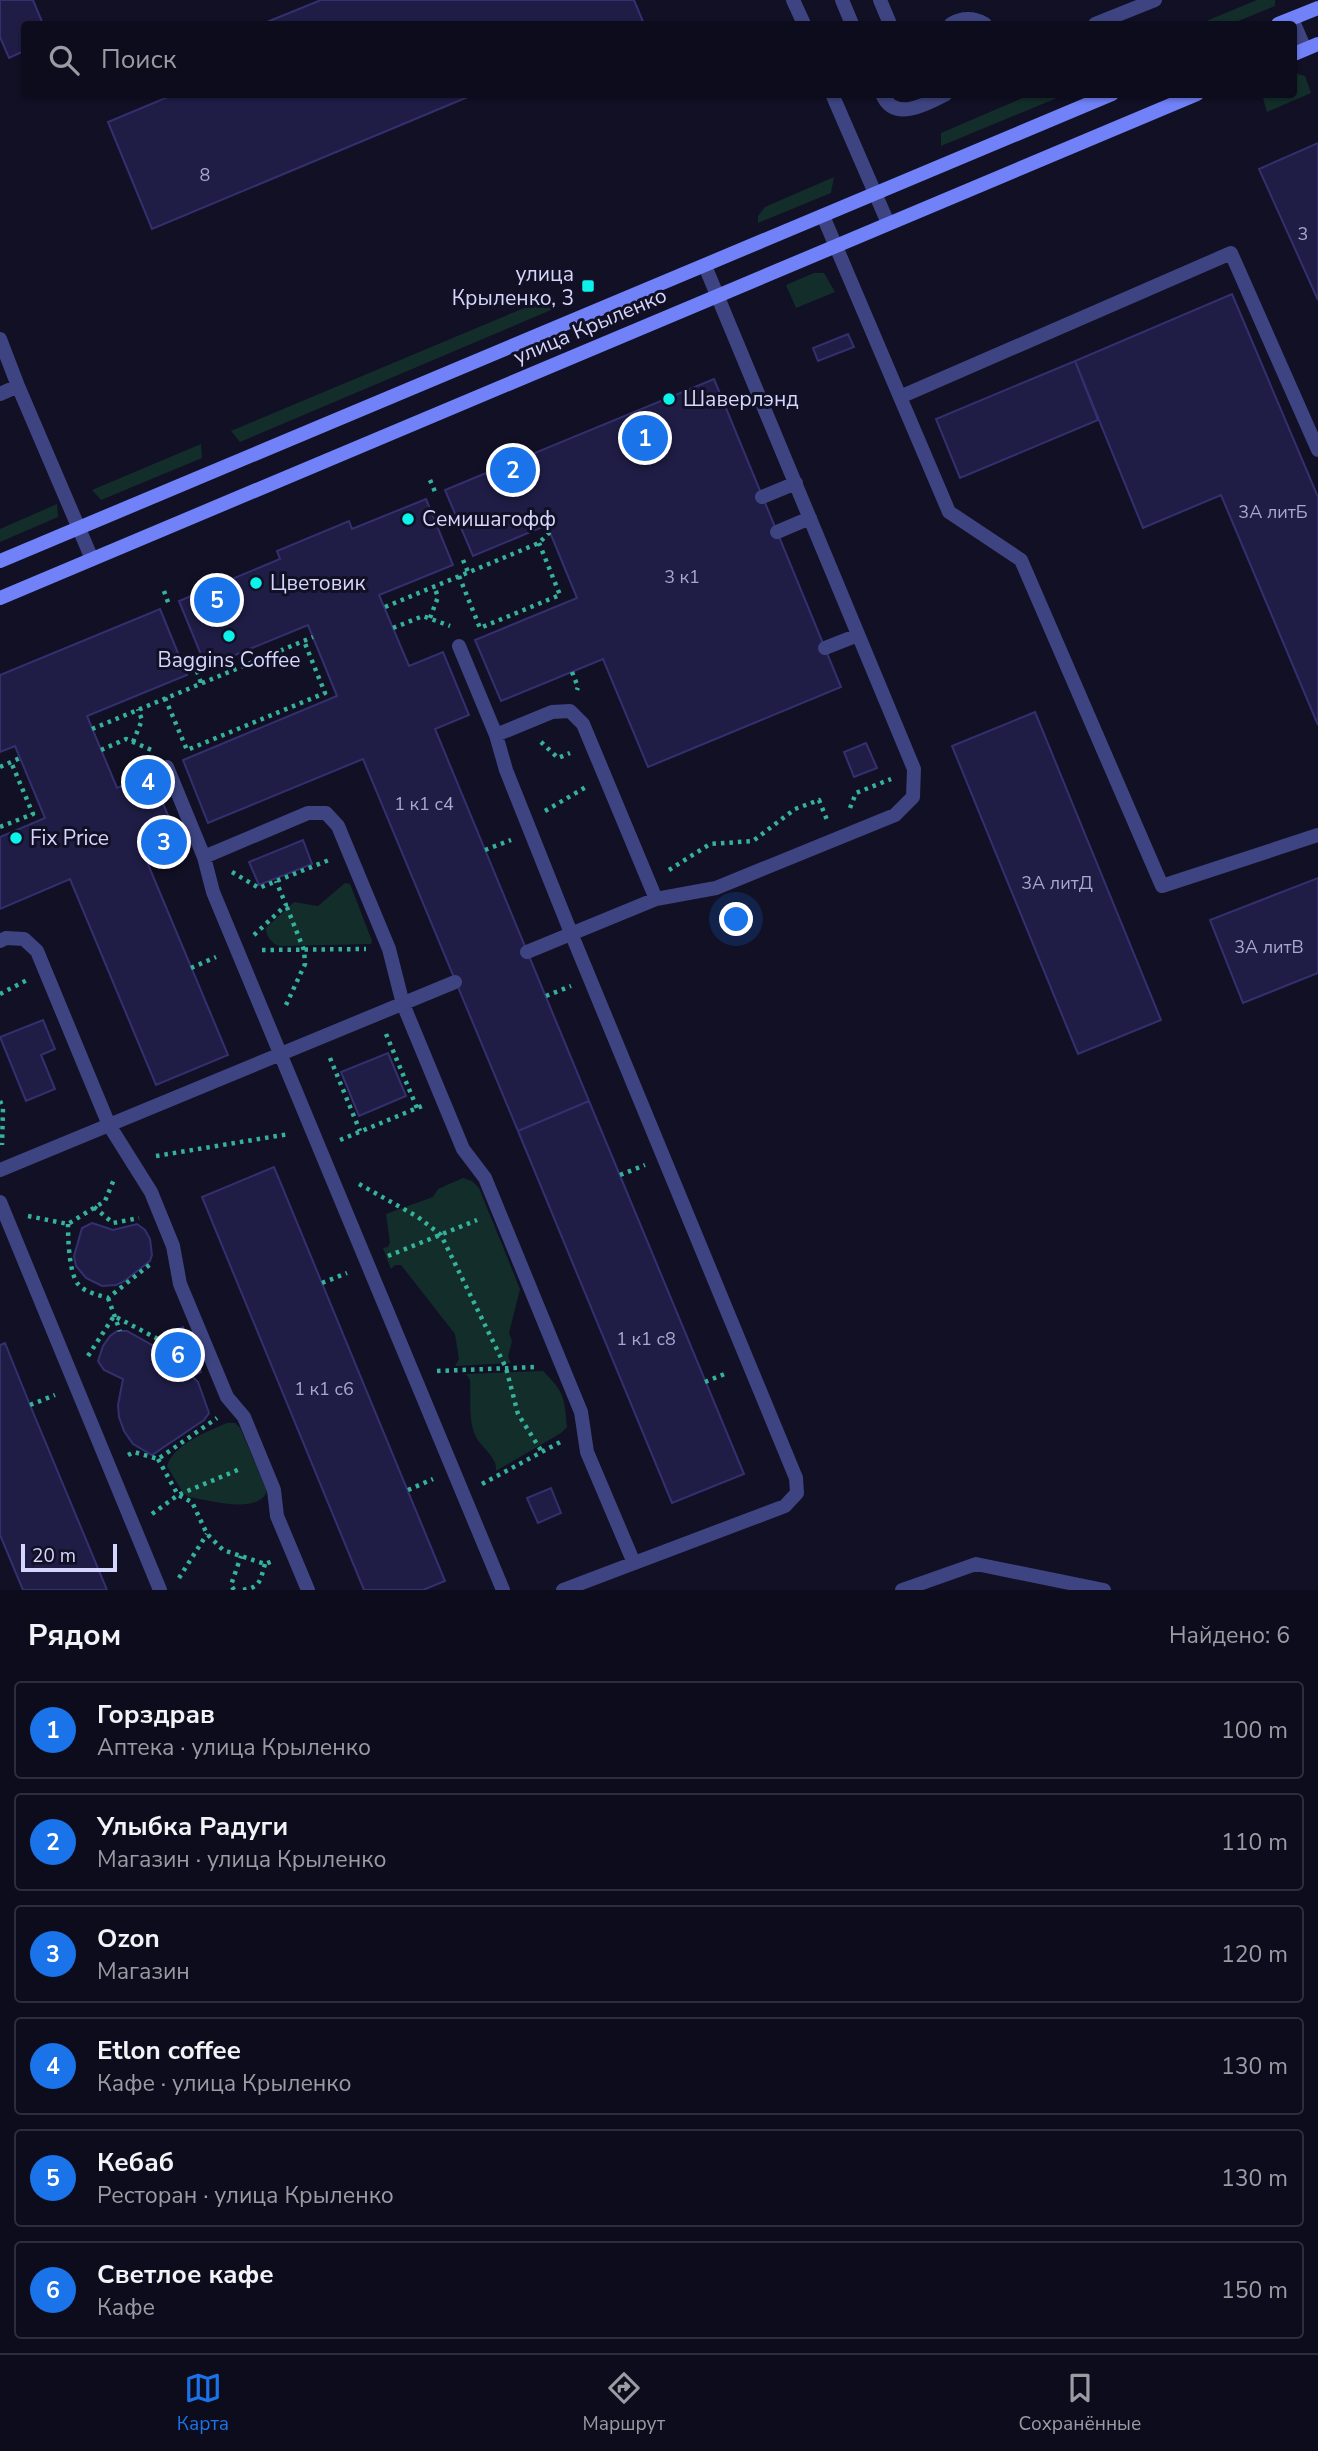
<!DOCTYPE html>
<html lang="ru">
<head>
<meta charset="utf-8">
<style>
	body { margin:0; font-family:"Nunito Sans",sans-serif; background:#1b1a29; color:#f1f3f6 }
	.scale { position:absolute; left:21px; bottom:18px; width:96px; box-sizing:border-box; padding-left:7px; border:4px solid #d5d6fd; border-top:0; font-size:19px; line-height:24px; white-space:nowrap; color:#d5d6fd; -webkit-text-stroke:5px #111025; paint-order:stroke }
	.you { position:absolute; left:737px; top:920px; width:24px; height:24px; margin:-18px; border:5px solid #fff; border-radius:50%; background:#1a73e8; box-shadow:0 0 0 10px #1a73e833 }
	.badge { display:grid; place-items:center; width:46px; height:46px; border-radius:50%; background:#1a73e8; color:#fff; font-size:23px; font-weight:700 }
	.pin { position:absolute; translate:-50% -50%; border:4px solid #fff; box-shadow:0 2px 7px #0006 }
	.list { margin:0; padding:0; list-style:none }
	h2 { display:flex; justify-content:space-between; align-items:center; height:91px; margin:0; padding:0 28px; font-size:30px }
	h2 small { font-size:23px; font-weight:400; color:#9a9ba3 }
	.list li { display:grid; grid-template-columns:46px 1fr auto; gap:21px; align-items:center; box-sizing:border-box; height:98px; margin:0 14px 14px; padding:0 14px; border:2px solid #2d2c3b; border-radius:7px }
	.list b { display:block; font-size:26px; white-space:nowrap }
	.list p { margin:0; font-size:23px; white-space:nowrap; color:#9a9ba3 }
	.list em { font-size:23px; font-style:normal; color:#9a9ba3 }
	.icon { flex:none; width:38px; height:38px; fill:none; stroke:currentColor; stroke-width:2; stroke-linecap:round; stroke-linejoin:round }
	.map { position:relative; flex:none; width:1318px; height:1590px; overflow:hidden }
	.search { position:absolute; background:#0d0c1c; box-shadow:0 2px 5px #0004; left:21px; right:21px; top:21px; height:77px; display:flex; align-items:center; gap:18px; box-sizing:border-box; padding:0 24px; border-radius:7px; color:#9a9ba3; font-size:26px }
	.sheet { height:763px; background:#0d0c1c }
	nav { display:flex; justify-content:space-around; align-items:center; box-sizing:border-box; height:98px; border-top:2px solid #2d2c3b; background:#0d0c1c; font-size:19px; color:#9a9ba3 }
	nav a { display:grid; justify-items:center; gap:4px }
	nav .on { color:#1a73e8 }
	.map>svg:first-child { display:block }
	.green { fill:#132e2a }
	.building { fill:#1f1d45; stroke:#343070; stroke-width:2 }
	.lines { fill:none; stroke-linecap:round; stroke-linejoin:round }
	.path { stroke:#35b299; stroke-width:4.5; stroke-dasharray:3.5 5; stroke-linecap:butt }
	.lane { stroke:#3d4481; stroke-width:14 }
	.secondary { stroke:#7181f8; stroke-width:14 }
	.poi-dot { fill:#0bf3ea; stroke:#111025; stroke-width:2.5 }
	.labels { text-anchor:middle; stroke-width:6; stroke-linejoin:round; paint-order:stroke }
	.number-label { font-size:18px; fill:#a8a8cf }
	.poi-label { font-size:21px; fill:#d5d6fd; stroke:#111025; text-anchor:start }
	.street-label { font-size:21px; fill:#d5d6fd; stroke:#111025 }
</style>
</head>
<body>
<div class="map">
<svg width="1318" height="1590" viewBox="0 0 1318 1590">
	<rect width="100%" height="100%" fill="#111025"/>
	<path class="green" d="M 1257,0 L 1275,0 L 1275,6 L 1231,24 L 1199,24 Z
		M 1294,73 L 1305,76 L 1311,93 L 1267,112 L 1262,95 L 1294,94 Z
		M 1032,94 L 1064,95 L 941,146 L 941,133 Z
		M 834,177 L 831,193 L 758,223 L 758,216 L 765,207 Z
		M 814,273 L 824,273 L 835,292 L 796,308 L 786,285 Z
		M 553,296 L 558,307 L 240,442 L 231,431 Z
		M 201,444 L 202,458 L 101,500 L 92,490 Z
		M 57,504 L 58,517 L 0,542 L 0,529 Z
		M 345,883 L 350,884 L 372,941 L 371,944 L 279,946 C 272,944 266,936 266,928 L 294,902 L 318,906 Z
		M 463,1178 L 472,1181 L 479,1188 L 520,1289 L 509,1333 L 512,1341 L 508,1357 L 511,1363 L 455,1366 L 459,1359 L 455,1334 L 401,1265 L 395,1265 L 391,1269 L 383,1248 L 388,1247 L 390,1243 L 386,1214 L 433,1197 L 438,1189 Z
		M 543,1371 C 565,1393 564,1397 567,1427 L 561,1433 L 496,1471 C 498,1458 482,1448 476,1437 C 468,1422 471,1397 470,1380 L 466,1374 Z
		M 227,1423 L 235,1423 L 240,1428 L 267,1491 C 259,1515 208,1500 189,1497 L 183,1493 L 167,1466 C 173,1445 208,1431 227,1423 Z"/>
	<path class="building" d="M 0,0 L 33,0 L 43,24 L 24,24 L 24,51 L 9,58 L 0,37 Z
		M 321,0 L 634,0 L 644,24 L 262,24 Z
		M 175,94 L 475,94 L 152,229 L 108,122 Z
		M 1318,143 L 1318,300 L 1259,169 Z
		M 1232,294 L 1318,497 L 1318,725 L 1221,495 L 1143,528 L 1075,361 Z
		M 848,334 L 854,347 L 818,361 L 813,348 Z
		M 1075,361 L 1098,420 L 960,478 L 936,419 Z
		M 714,379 L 841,687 L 648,767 L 603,659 L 501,701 L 475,640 L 577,598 L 547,525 L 473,556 L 445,490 Z
		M 426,499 L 453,565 L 379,595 L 409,666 L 443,652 L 469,715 L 435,729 L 589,1101 L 518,1131 L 363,759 L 208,823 L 183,760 L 337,696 L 308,625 L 206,667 L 179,601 L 280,559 L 277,551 L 349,521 L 352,529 Z
		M 160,609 L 187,675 L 87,716 L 117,788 L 151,774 L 176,835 L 142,850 L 228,1055 L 156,1085 L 70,879 L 0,909 L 0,837 L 45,818 L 15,746 L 0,752 L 0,675 Z
		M 1035,712 L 1161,1020 L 1078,1054 L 952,746 Z
		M 866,743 L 877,768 L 854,777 L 844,752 Z
		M 303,840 L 312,864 L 259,885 L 249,862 Z
		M 1318,878 L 1318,973 L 1243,1003 L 1210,920 Z
		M 43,1020 L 55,1049 L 41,1055 L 55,1089 L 26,1101 L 0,1037 Z
		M 388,1053 L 406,1096 L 359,1116 L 341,1072 Z
		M 589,1101 L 744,1474 L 672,1503 L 518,1131 Z
		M 274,1167 L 445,1581 L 423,1590 L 364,1590 L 202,1197 Z
		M 92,1223 L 113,1230 L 137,1224 L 145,1230 L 150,1239 L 152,1255 L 150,1261 L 123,1282 L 116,1285 L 102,1286 L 86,1278 L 76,1266 L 74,1256 L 82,1228 Z
		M 183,1327 L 201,1372 L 185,1379 L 181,1378 L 159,1349 L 159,1345 L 163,1335 Z
		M 117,1331 L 127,1331 L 159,1349 L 181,1378 L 192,1376 L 198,1382 L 209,1413 L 204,1420 L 152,1455 L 133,1444 L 124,1431 L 119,1417 L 118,1405 L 123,1379 L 104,1370 L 98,1361 L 103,1346 L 110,1336 Z
		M 5,1343 L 30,1405 L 107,1590 L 23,1590 L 0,1535 L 0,1345 Z
		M 551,1488 L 561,1513 L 538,1523 L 527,1498 Z"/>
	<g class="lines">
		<path class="path" d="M 430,480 L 436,494
			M 463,560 L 468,572
			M 459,576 L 480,628 L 560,595 L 539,543
			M 164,591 L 169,605
			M 385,607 L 539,543 L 550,532
			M 430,618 L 438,597 L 434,586
			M 393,628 L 423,616 L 450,626
			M 197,671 L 201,683
			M 572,672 L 578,687 L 577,690
			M 165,698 L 187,750 L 325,693 L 304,641
			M 92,729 L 313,637
			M 133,742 L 142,720 L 138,709
			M 541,742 L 558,758 L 570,753
			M 101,750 L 126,739 L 154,751
			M 0,767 L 20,758
			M 850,808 L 856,793 L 891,779
			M 545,811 L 586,787
			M 0,827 L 33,814 L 11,762
			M 485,850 L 511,840
			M 669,870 L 710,844 L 753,841 L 795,809 L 819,800 L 827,820
			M 232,872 L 259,888 L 329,860
			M 254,935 L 286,905 L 276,881
			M 262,950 L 366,949
			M 191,968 L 216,957
			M 0,994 L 27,980
			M 546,996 L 571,986
			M 286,1005 L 305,964 L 304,950 L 286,905
			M 386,1034 L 417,1108
			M 330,1058 L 360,1131
			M 0,1101 L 3,1108 L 2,1145
			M 340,1140 L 422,1106
			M 156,1156 L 289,1134
			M 620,1175 L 645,1165
			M 359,1184 L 418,1217 L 441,1235 L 506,1368 L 518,1414 L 542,1452
			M 94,1207 L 113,1223 L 139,1218
			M 28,1216 L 68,1224 L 105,1201 L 115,1177
			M 68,1224 C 68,1239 69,1273 78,1284 C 84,1292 99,1295 108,1298 L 153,1262
			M 388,1256 L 477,1220
			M 322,1283 L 347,1273
			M 108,1298 L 120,1331
			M 88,1356 L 114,1316 L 158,1339
			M 437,1371 L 537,1367
			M 705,1382 L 727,1373
			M 30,1405 L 55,1395
			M 128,1455 L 134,1452 L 158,1459 L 217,1418
			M 158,1459 L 178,1495 L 192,1502 L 207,1534 L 223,1550 L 265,1564 L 273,1561
			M 482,1484 L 564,1440
			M 408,1490 L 433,1479
			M 152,1514 L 178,1495 L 240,1469
			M 179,1578 L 207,1534
			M 234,1590 L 231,1585 L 241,1556
			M 243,1590 C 261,1587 260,1580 265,1564"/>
		<path class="lane" d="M 793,0 L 804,24
			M 842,0 L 852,24
			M 880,0 L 890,24
			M 1292,19 L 1305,49
			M 951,24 C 963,17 973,17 985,24
			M 1095,24 L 1155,0
			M 832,94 L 888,223
			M 882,94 C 894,123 927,104 946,94
			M 823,216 L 949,512 L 1021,560 L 1162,886 L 1318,835
			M 0,339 L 18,386 L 92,559
			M 0,394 L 18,386
			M 900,397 L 1231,253 L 1318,450
			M 762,497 L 796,483
			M 777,532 L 810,518
			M 459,646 L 496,735 L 506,770 L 571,933 L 796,1478 L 797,1493 L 785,1506 L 563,1590
			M 825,648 L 858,635
			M 496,735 L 552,712 L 570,711 L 583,724 L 656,899
			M 167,767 L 204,857 L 213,892 L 503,1590
			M 204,857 L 308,813 L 326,813 L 338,826 L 389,949 L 403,1004 L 463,1149 L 485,1178 L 581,1412 L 587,1452 L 634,1563
			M 0,941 L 6,938 L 24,939 L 37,951 L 109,1125 L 151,1192 L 173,1246 L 180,1284 L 227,1397 L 244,1417 L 274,1490 L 277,1516 L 308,1590
			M 527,952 L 656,899 L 716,888 L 895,815 L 913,797 L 914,769 L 705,266
			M 0,1170 L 455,982
			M 0,1202 L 160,1590
			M 902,1590 L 976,1564 L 1104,1590"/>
		<path class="secondary" d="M 1278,24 L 1318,8
			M 1294,54 L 1318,44
			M 0,561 L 1112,94
			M 0,598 L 1197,94"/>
	</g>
	<g class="poi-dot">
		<rect x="581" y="279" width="14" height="14" rx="3.5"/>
		<circle cx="669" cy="399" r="7"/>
		<circle cx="408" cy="519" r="7"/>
		<circle cx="256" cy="583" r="7"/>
		<circle cx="229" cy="636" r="7"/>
		<circle cx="16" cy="838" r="7"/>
	</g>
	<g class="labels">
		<g class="number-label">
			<text x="205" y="181">8</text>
			<text x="1303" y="240">3</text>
			<text x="1273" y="518">3А литБ</text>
			<text x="682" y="583">3 к1</text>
			<text x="424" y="810">1 к1 с4</text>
			<text x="1057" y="889">3А литД</text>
			<text x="1269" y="953">3А литВ</text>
			<text x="646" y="1345">1 к1 с8</text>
			<text x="324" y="1395">1 к1 с6</text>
		</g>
		<g class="poi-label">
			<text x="574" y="281" text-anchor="end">улица<tspan x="574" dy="24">Крыленко, 3</tspan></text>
			<text x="683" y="406">Шаверлэнд</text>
			<text x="422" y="526">Семишагофф</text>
			<text x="270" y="590">Цветовик</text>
			<text x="229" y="667" text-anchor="middle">Baggins Coffee</text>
			<text x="30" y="845">Fix Price</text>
		</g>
		<g class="street-label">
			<text transform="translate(590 326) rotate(-23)" y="7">улица Крыленко</text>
		</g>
	</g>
</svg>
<div class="scale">20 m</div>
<div class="you"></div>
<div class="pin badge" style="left:645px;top:438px">1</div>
<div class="pin badge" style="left:513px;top:470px">2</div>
<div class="pin badge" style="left:164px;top:842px">3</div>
<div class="pin badge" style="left:148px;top:782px">4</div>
<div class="pin badge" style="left:217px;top:600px">5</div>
<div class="pin badge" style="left:178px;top:1355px">6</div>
<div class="search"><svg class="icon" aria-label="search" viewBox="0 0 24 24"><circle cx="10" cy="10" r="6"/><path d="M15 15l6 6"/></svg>Поиск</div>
</div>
<section class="sheet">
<h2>Рядом<small>Найдено: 6</small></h2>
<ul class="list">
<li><span class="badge">1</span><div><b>Горздрав</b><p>Аптека · улица Крыленко</p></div><em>100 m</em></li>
<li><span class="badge">2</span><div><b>Улыбка Радуги</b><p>Магазин · улица Крыленко</p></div><em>110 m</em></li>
<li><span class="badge">3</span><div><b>Ozon</b><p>Магазин</p></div><em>120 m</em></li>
<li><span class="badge">4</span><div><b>Etlon coffee</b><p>Кафе · улица Крыленко</p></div><em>130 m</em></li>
<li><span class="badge">5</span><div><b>Кебаб</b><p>Ресторан · улица Крыленко</p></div><em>130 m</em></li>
<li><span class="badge">6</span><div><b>Светлое кафе</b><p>Кафе</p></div><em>150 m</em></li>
</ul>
</section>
<nav>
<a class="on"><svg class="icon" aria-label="map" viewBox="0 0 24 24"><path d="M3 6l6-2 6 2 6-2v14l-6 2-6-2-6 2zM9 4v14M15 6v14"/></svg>Карта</a>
<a><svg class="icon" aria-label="directions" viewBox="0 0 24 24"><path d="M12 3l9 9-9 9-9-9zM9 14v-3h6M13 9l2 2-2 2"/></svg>Маршрут</a>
<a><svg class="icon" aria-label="saved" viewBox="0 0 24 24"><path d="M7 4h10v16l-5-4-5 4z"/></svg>Сохранённые</a>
</nav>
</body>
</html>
